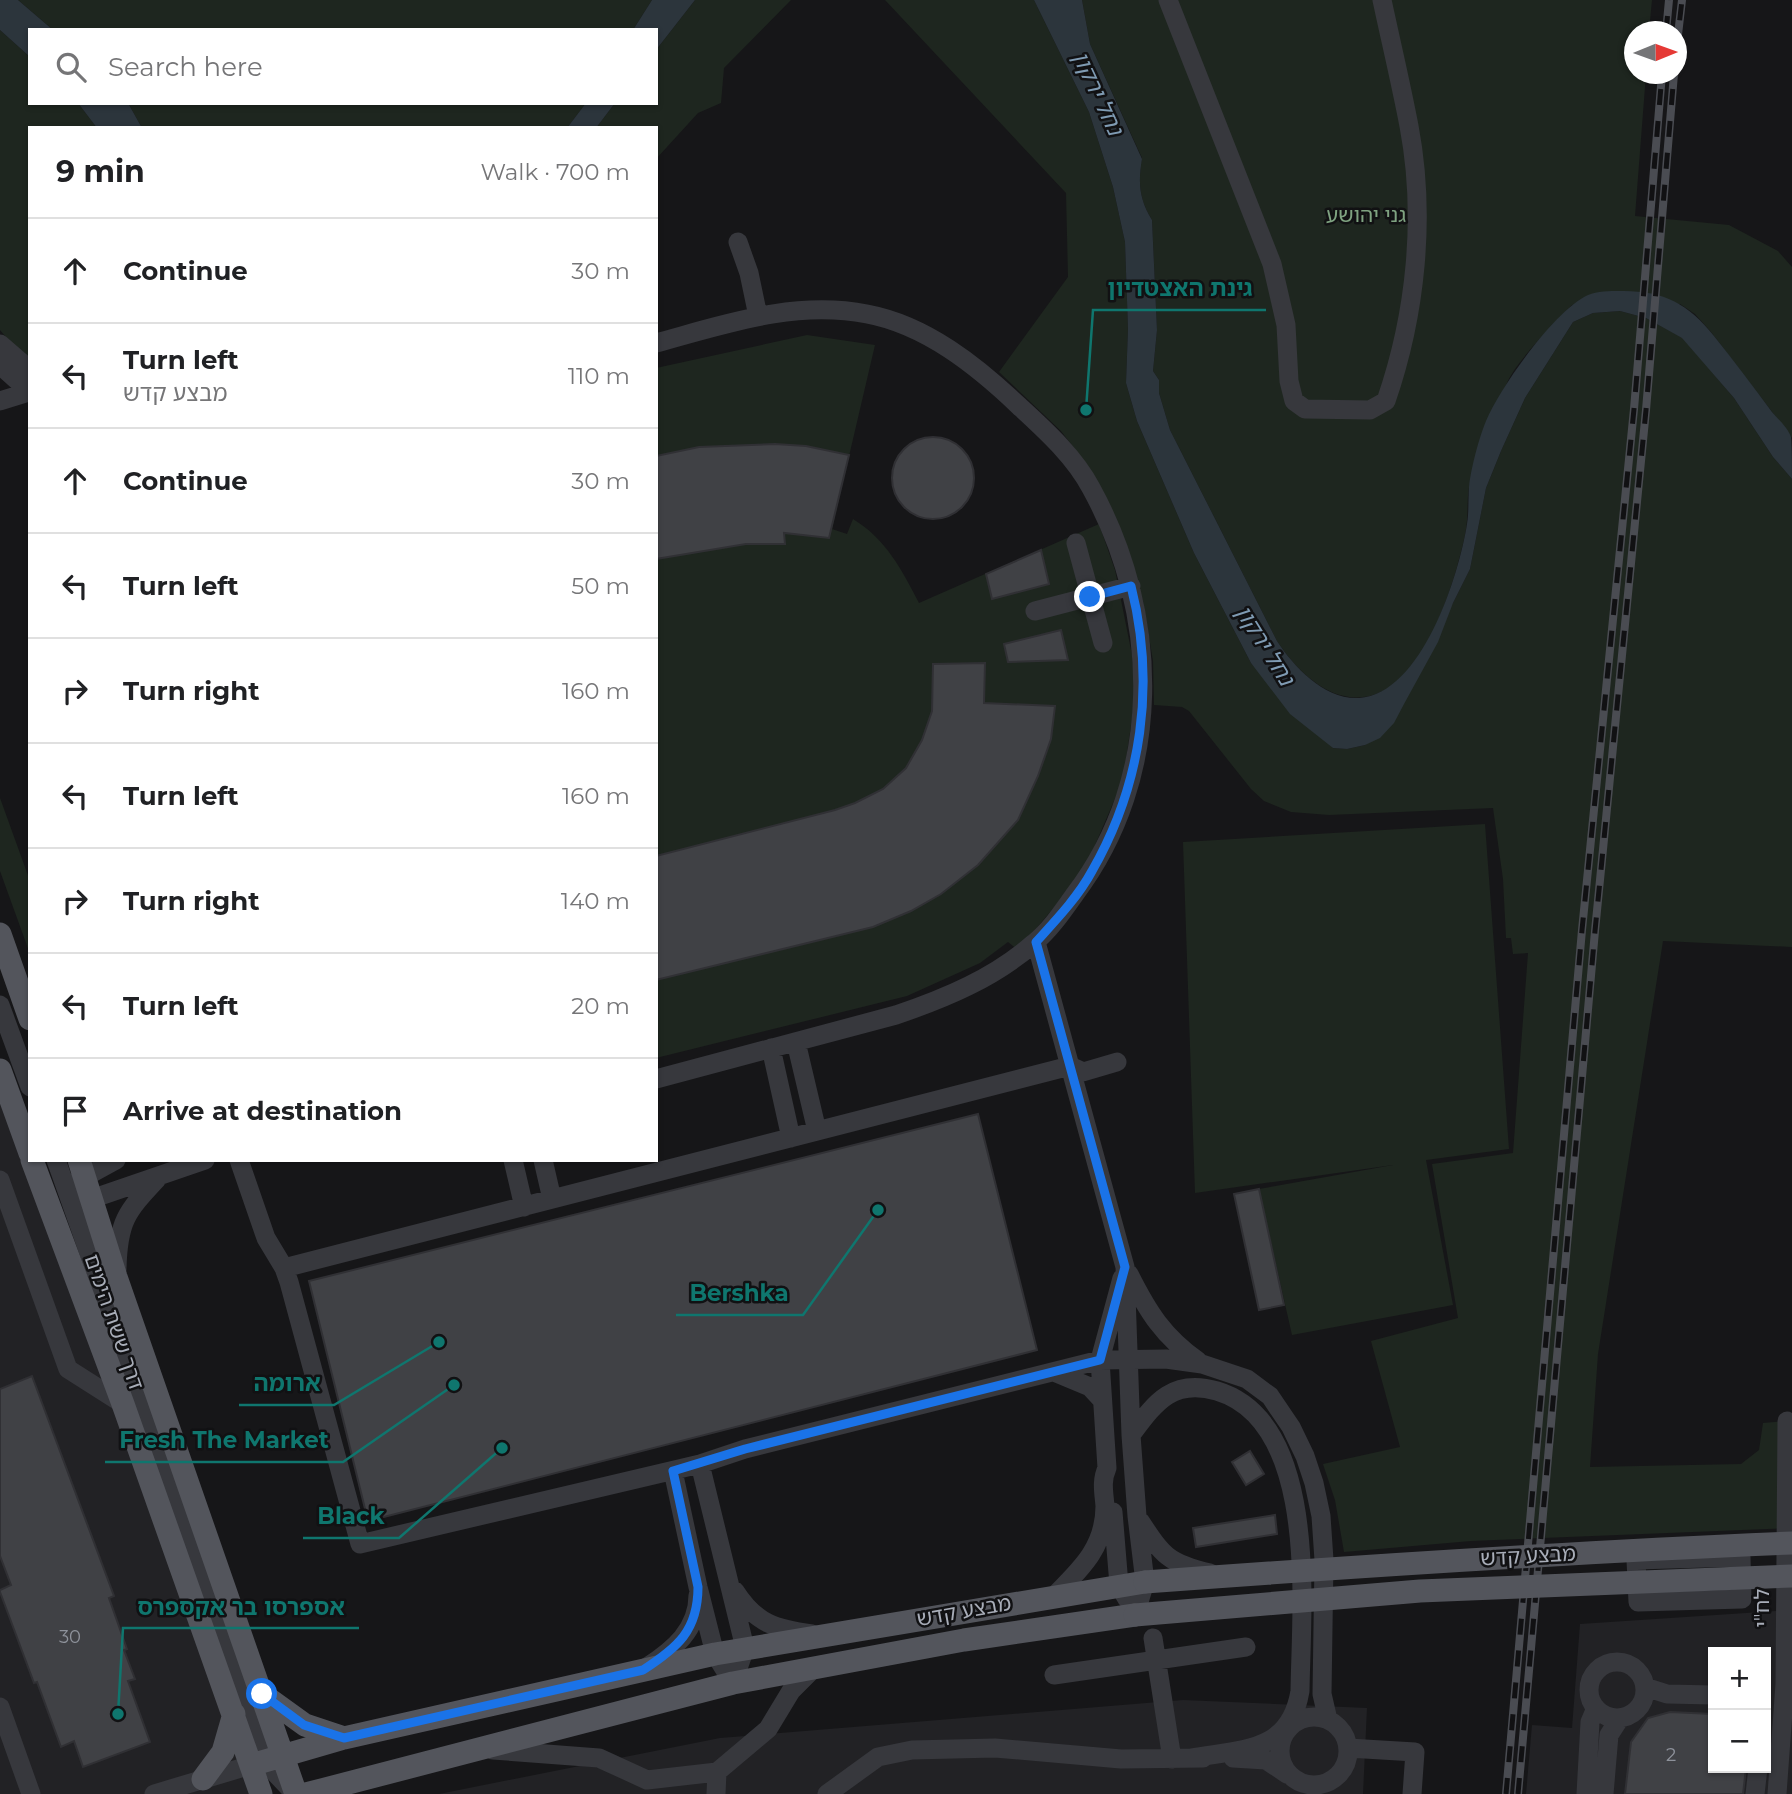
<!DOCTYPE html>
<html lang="en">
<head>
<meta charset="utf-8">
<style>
	body { margin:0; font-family:Montserrat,"Noto Sans Hebrew",sans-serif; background:#f6f6f6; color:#202124 }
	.controls { position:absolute; right:21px; bottom:21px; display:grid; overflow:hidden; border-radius:0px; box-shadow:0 2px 5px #0004 }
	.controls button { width:63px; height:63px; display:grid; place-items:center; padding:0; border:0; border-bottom:2px solid #e0e0e0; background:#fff; color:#202124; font:35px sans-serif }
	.compass { position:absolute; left:1624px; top:21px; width:63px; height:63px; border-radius:50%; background:#fff; box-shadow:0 2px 5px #0004; rotate:89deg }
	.stop { position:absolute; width:21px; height:21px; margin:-16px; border:5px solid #1a73e8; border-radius:50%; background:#fff }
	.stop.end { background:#1a73e8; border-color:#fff; box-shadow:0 2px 7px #0008 }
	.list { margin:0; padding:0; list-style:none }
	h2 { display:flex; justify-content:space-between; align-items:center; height:91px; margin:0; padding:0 28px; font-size:30px }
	h2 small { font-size:23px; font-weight:400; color:#757577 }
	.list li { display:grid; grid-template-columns:46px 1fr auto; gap:21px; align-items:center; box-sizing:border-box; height:105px; padding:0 28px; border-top:2px solid #e0e0e0 }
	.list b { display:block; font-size:26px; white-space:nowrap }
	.list p { margin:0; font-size:23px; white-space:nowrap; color:#757577 }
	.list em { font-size:23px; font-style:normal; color:#757577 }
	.icon { flex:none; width:38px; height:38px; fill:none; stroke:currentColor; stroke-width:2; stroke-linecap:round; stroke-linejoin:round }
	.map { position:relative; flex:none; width:1792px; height:1794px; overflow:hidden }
	.search { position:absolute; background:#fff; box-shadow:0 2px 5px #0004; left:28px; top:28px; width:630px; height:77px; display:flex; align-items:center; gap:18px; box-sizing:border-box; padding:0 24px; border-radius:0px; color:#757577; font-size:26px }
	.panel { position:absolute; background:#fff; box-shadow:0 2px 5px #0004; left:28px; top:126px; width:630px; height:1036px; border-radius:0px }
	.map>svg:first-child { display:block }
	.built { fill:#222225; fill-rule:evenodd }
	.green { fill:#1e261f }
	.water { fill:#2c353c }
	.building { fill:#404145; stroke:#303034; stroke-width:2 }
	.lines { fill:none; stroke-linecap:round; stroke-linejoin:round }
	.minor { stroke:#37383d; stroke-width:19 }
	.major { stroke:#53555c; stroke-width:23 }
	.rail-casing { stroke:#4a4c52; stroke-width:8 }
	.rail { stroke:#111113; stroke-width:5; stroke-dasharray:16; stroke-linecap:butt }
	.major-bridge { stroke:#53555c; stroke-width:23 }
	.route { stroke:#1a73e8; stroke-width:9 }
	.labels { text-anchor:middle; stroke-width:5; stroke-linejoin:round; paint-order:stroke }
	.number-label { font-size:18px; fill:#8e929b }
	.park-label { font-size:21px; fill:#7fa381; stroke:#111113 }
	.street-label { font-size:21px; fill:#a8adb8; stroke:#111113 }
	.water-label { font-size:23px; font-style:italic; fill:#7f9bb3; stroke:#111113 }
	.leader { fill:none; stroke:#0f766e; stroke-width:2.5 }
	.callout-dot { fill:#0f766e; stroke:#111113; stroke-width:2.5 }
	.callout-label { font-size:23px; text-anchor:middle; font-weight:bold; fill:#0f766e; stroke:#111113; stroke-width:5; stroke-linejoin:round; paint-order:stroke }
</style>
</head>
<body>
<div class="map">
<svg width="1792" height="1794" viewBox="0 0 1792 1794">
	<rect width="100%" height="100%" fill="#161618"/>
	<path class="built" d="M 0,1084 L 252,1794 L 0,1794 Z
		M 1792,1610 L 1792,1794 L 1526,1794 L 1532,1725 L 1572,1728 L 1580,1624 ZM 1713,1652 L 1766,1652 L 1766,1768 L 1713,1768 Z
		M 1183,1700 L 1367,1708 L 1363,1794 L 439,1794 L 720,1738 Z"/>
	<path class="green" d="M 18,0 L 652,0 L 633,30 L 53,30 Z
		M 695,0 L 791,0 L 724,68 L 721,103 L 698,113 L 656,159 L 656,128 L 596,128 L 615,103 L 656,103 L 656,50 Z
		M 885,0 L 1034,0 L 1089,112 L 1113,187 L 1125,242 L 1128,329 L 1126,383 L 1137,421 L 1194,553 L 1251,663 L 1333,748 L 1347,749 L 1365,745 L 1453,603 L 1470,569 L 1486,488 L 1501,451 L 1525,398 L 1573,322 L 1593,313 L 1620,311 L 1646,318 L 1683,338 L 1734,398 L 1773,457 L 1792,479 L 1792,947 L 1663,941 L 1598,1354 L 1590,1467 L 1741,1464 L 1759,1450 L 1763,1423 L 1787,1421 L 1792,1528 L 1471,1541 L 1344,1552 L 1335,1500 L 1323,1464 L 1400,1447 L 1371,1341 L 1458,1318 L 1432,1164 L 1513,1153 L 1528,953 L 1513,954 L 1511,938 L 1506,938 L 1503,879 L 1493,808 L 1329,815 L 1291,812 L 1264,801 L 1251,789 L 1189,711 L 1182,707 L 1154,705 L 1153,661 L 1143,601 L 1088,466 L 1061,431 L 999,372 L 1068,277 L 1066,193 Z
		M 1082,0 L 1652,0 L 1649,31 L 1634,32 L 1634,74 L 1646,74 L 1635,216 L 1729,225 L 1778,251 L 1792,267 L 1792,438 L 1711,332 L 1695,314 L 1680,304 L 1572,305 C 1555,323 1516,361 1507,383 C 1494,414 1480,449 1470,483 C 1467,494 1468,508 1467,520 C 1466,535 1461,552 1457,567 C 1448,598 1431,645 1410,669 C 1362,724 1310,691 1277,641 L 1170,430 L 1159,393 L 1159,380 L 1153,371 L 1157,330 L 1152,220 C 1139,199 1138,183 1142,158 L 1090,44 Z
		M 0,30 L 30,57 L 30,103 L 78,103 L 97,128 L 30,128 L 30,366 L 0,330 Z
		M 128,103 L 586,103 L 567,128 L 142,128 Z
		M 807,335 L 875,345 L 832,529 L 847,534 L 853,519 C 886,539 902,570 919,603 L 1099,524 L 1115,570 L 1134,665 L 1135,698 L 1123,780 L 1083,873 L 1018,950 L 1008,942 L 980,963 L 907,996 L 656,1058 L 656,368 Z
		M 0,798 L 30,881 L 30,954 L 0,871 Z
		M 1485,824 L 1509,1149 L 1426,1160 L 1453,1305 L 1292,1335 L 1259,1189 L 1393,1165 L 1195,1193 L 1183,842 Z"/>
	<path class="water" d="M 0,0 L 18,0 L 53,30 L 30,30 L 30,57 L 0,30 Z
		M 652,0 L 695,0 L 656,50 L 656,30 L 633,30 Z
		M 1034,0 L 1082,0 L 1090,44 L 1142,159 C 1138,183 1139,199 1152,220 L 1157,330 L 1153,371 L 1159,380 L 1159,393 L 1170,430 L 1277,641 C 1294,667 1325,700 1359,698 C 1422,694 1459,575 1467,524 C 1469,512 1468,499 1469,487 C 1471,468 1479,438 1486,421 C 1501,386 1555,310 1588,295 C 1597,291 1610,291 1619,291 C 1662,290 1688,303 1714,336 C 1734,361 1753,386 1772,412 C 1778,419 1788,428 1791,437 C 1792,448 1792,467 1792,479 L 1773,457 L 1734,398 L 1682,338 L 1646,318 L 1620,311 L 1593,313 L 1573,322 L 1525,398 L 1501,451 L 1486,488 L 1470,569 L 1453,603 L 1438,642 L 1404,704 L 1394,723 L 1380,738 L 1365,745 L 1347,749 L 1333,748 L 1290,714 L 1251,663 L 1194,553 L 1137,421 L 1126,383 L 1128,329 L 1125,242 L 1113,187 L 1089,112 Z
		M 78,103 L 128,103 L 142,128 L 97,128 Z
		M 586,103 L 615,103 L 596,128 L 567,128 Z"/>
	<path class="building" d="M892 478a41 41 0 1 1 82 0a41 41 0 1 1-82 0Z
		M 775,444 L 806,446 L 849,455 L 829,538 L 784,533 L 785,544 L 746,544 L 656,559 L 656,456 L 699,447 Z
		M 1041,550 L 1049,584 L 992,599 L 986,574 Z
		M 1061,630 L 1068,660 L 1008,662 L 1004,644 Z
		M 985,663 L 984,703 L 1055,706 L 1051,739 L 1038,776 L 1018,820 L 978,865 L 941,894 L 911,911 L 873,927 L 656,980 L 656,856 L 835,810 L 855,803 L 883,789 L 906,768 L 922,740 L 932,711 L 933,664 Z
		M 978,1114 L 1037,1350 L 368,1521 L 309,1281 Z
		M 1259,1189 L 1284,1305 L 1259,1310 L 1234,1194 Z
		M 32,1376 L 114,1596 L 109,1598 L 127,1649 L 124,1650 L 135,1679 L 128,1681 L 150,1742 L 83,1767 L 74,1741 L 61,1747 L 37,1682 L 34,1683 L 0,1592 L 0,1590 L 11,1585 L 0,1556 L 0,1389 Z
		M 1250,1451 L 1264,1474 L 1246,1485 L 1232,1462 Z
		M 1275,1515 L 1277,1534 L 1196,1547 L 1193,1528 Z
		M 1670,1712 L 1713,1714 L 1713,1768 L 1746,1768 L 1743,1794 L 1625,1794 L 1631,1742 L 1648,1718 Z"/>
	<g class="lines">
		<path class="minor" d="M 1168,0 L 1272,264 L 1286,325 L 1289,381 L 1294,401 L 1305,409 L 1370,410 L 1386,401 C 1416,314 1426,216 1409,126 C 1401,84 1391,42 1382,0
			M 738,242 L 749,273 L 758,316
			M 656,343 C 726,324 794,300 867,314 C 926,325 977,366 1019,406 C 1045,430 1074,456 1091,488 C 1161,615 1164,776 1075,894 C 1063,911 1050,930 1034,943 C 994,978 946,998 896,1015 L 656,1079
			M 0,344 L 30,370
			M 0,365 L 30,392
			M 0,401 L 29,392
			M 1076,543 L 1103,643
			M 1035,611 L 1131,586
			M 1036,942 L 1125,1267 L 1131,1435
			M 0,1005 L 30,1087
			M 796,1042 L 817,1131
			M 771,1048 L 791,1138
			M 56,1160 L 269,1760 L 276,1774 L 294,1793
			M 239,1160 L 266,1238 L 284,1268 L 289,1282 L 360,1544 L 700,1464 L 745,1449 L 1100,1360 L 1166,1359 L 1202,1364 L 1247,1379 L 1270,1396 L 1291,1427 L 1305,1456 L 1314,1483 L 1321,1516 L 1324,1560 L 1322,1694 L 1328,1720
			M 513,1160 L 524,1207
			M 543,1160 L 552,1199
			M 0,1180 L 68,1369 L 123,1404
			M 74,1183 L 116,1160
			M 79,1201 L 100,1196 L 205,1160
			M 284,1268 L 1070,1066 L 1083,1072 L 1117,1062
			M 117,1269 C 118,1222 126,1212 157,1179
			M 1129,1274 C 1148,1312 1163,1336 1198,1361
			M 1054,1372 L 1090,1387 L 1102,1400
			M 700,1464 L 745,1648 L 733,1683
			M 673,1471 L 698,1587 L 715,1654 L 733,1683
			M 1113,1512 L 1119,1585 L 1127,1599
			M 1140,1521 C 1163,1556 1168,1563 1210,1573
			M 1741,1557 L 1742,1599 L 1638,1602 L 1636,1560 Z
			M 735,1591 C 756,1624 776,1629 812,1634
			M 1054,1596 C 1081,1569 1105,1547 1105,1506 C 1104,1493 1101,1481 1107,1468 L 1100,1360 L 1122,1278
			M 1135,1615 L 1145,1582 L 1137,1516 L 1131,1435 C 1155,1403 1172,1378 1217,1391 C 1320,1422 1301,1609 1300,1691 C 1290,1753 1242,1749 1191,1758
			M 1153,1638 L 1172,1759
			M1589 1690a28 28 0 1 1 56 0a28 28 0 1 1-56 0Z
			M 647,1667 C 673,1650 698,1630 698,1595
			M 1054,1675 L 1246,1647
			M 1645,1687 L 1667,1694 L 1713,1695
			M 0,1707 L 31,1794
			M1280 1751a34 34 0 1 1 68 0a34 34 0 1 1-68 0Z
			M 1348,1748 L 1415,1752 L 1412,1794
			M 493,1750 L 599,1758 L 647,1780 L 717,1772 L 768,1729 L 791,1691 L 814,1668
			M 1233,1758 L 1266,1760 L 1287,1774
			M 154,1794 L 251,1765
			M 716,1794 L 717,1772
			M 827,1794 L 878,1757 L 912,1750 L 995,1748 L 1121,1759 L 1203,1758
			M 1586,1794 L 1590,1722 L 1596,1708
			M 1604,1794 L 1609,1735 L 1620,1718
			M 1755,1794 L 1758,1768
			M 1777,1794 L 1785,1684 L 1787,1421"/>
		<path class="major" d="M 0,934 L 30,1019
			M 0,1070 L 30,1153
			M 32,1160 L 123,1404 L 261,1794
			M 79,1160 L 116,1277 L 296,1794
			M 262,1694 L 305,1725 L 344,1738
			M 251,1765 L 344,1738 L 715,1654 L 1145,1582
			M 203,1779 L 223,1752 L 234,1714
			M 306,1794 L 733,1683 L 964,1640 L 1135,1615"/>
		<defs>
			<path id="rail" d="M 1666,32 L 1669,0
				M 1676,52 L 1682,0
				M 1506,1794 L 1582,930 L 1634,409 L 1662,74
				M 1518,1794 L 1595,931 L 1646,410 L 1674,74"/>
		</defs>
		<use href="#rail" class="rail-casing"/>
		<use href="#rail" class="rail"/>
		<path class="major-bridge" d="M 1145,1582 C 1361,1566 1576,1552 1792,1543
			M 1135,1615 L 1420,1591 L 1792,1576"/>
	</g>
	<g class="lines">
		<path class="route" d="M 262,1694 L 304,1725 L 344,1738 L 643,1670 C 677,1648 698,1631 698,1587 L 673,1471 L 745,1449 L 1100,1360 L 1125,1267 L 1036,942 C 1056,920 1078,897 1092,871 C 1142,784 1156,684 1131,586 L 1090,597"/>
	</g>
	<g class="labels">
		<g class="number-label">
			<text x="70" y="1643">30</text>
			<text x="1671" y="1761">2</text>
		</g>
		<g class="park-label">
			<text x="1366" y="222">גני יהושע</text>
		</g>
		<g class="street-label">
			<text transform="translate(114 1322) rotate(71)" y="7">דרך ששת הימים</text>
			<text transform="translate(1528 1556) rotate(-3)" y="7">מבצע קדש</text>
			<text transform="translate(1762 1608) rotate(-90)" y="7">לח"י</text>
			<text transform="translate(964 1611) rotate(-10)" y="7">מבצע קדש</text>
		</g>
		<g class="water-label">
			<text transform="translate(1098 93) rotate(65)" y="8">נחל ירקון</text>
			<text transform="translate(1265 645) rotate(58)" y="8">נחל ירקון</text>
		</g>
	</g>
	<path class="leader" d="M1086 410L1093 310H1266M878 1210L803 1315H676M439 1342L334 1405H239M454 1385L343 1462H105M502 1448L399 1538H303M118 1714L123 1628H359"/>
	<g class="callout-dot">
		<circle cx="1086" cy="410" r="7"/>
		<circle cx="878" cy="1210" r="7"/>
		<circle cx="439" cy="1342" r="7"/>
		<circle cx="454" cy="1385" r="7"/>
		<circle cx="502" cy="1448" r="7"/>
		<circle cx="118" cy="1714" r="7"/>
	</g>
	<g class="callout-label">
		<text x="1180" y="296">גינת האצטדיון</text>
		<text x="739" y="1301">Bershka</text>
		<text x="287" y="1391">ארומה</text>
		<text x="224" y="1448">Fresh The Market</text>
		<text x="351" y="1524">Black</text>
		<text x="241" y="1615">אספרסו בר אקספרס</text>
	</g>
</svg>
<div class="controls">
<button>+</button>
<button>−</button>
</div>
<svg class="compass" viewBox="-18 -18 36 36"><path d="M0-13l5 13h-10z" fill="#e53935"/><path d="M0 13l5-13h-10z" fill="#757577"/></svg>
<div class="stop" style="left:262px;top:1694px"></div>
<div class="stop end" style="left:1090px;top:597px"></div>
<div class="search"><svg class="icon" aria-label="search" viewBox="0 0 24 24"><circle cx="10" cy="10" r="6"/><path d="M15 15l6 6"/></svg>Search here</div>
<section class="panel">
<h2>9 min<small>Walk · 700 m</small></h2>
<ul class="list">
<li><svg class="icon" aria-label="ahead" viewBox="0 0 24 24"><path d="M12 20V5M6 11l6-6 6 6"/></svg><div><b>Continue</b></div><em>30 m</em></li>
<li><svg class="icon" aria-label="left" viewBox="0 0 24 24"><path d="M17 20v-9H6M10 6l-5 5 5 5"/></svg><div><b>Turn left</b><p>מבצע קדש</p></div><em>110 m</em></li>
<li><svg class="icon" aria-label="ahead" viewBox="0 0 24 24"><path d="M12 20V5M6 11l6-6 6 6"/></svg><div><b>Continue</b></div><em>30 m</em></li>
<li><svg class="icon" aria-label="left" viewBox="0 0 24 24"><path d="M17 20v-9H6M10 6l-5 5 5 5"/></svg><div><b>Turn left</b></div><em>50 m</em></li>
<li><svg class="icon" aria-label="right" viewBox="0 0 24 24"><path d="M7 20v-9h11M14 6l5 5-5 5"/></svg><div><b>Turn right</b></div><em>160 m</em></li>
<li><svg class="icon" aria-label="left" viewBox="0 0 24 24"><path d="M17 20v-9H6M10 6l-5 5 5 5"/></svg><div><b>Turn left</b></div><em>160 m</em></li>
<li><svg class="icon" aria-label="right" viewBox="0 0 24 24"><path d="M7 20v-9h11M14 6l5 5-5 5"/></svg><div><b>Turn right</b></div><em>140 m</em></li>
<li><svg class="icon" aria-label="left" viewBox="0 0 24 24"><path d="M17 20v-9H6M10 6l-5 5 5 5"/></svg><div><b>Turn left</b></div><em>20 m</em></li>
<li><svg class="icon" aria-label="arrive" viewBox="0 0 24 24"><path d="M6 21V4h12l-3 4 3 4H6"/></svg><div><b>Arrive at destination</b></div></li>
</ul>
</section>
</div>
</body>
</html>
